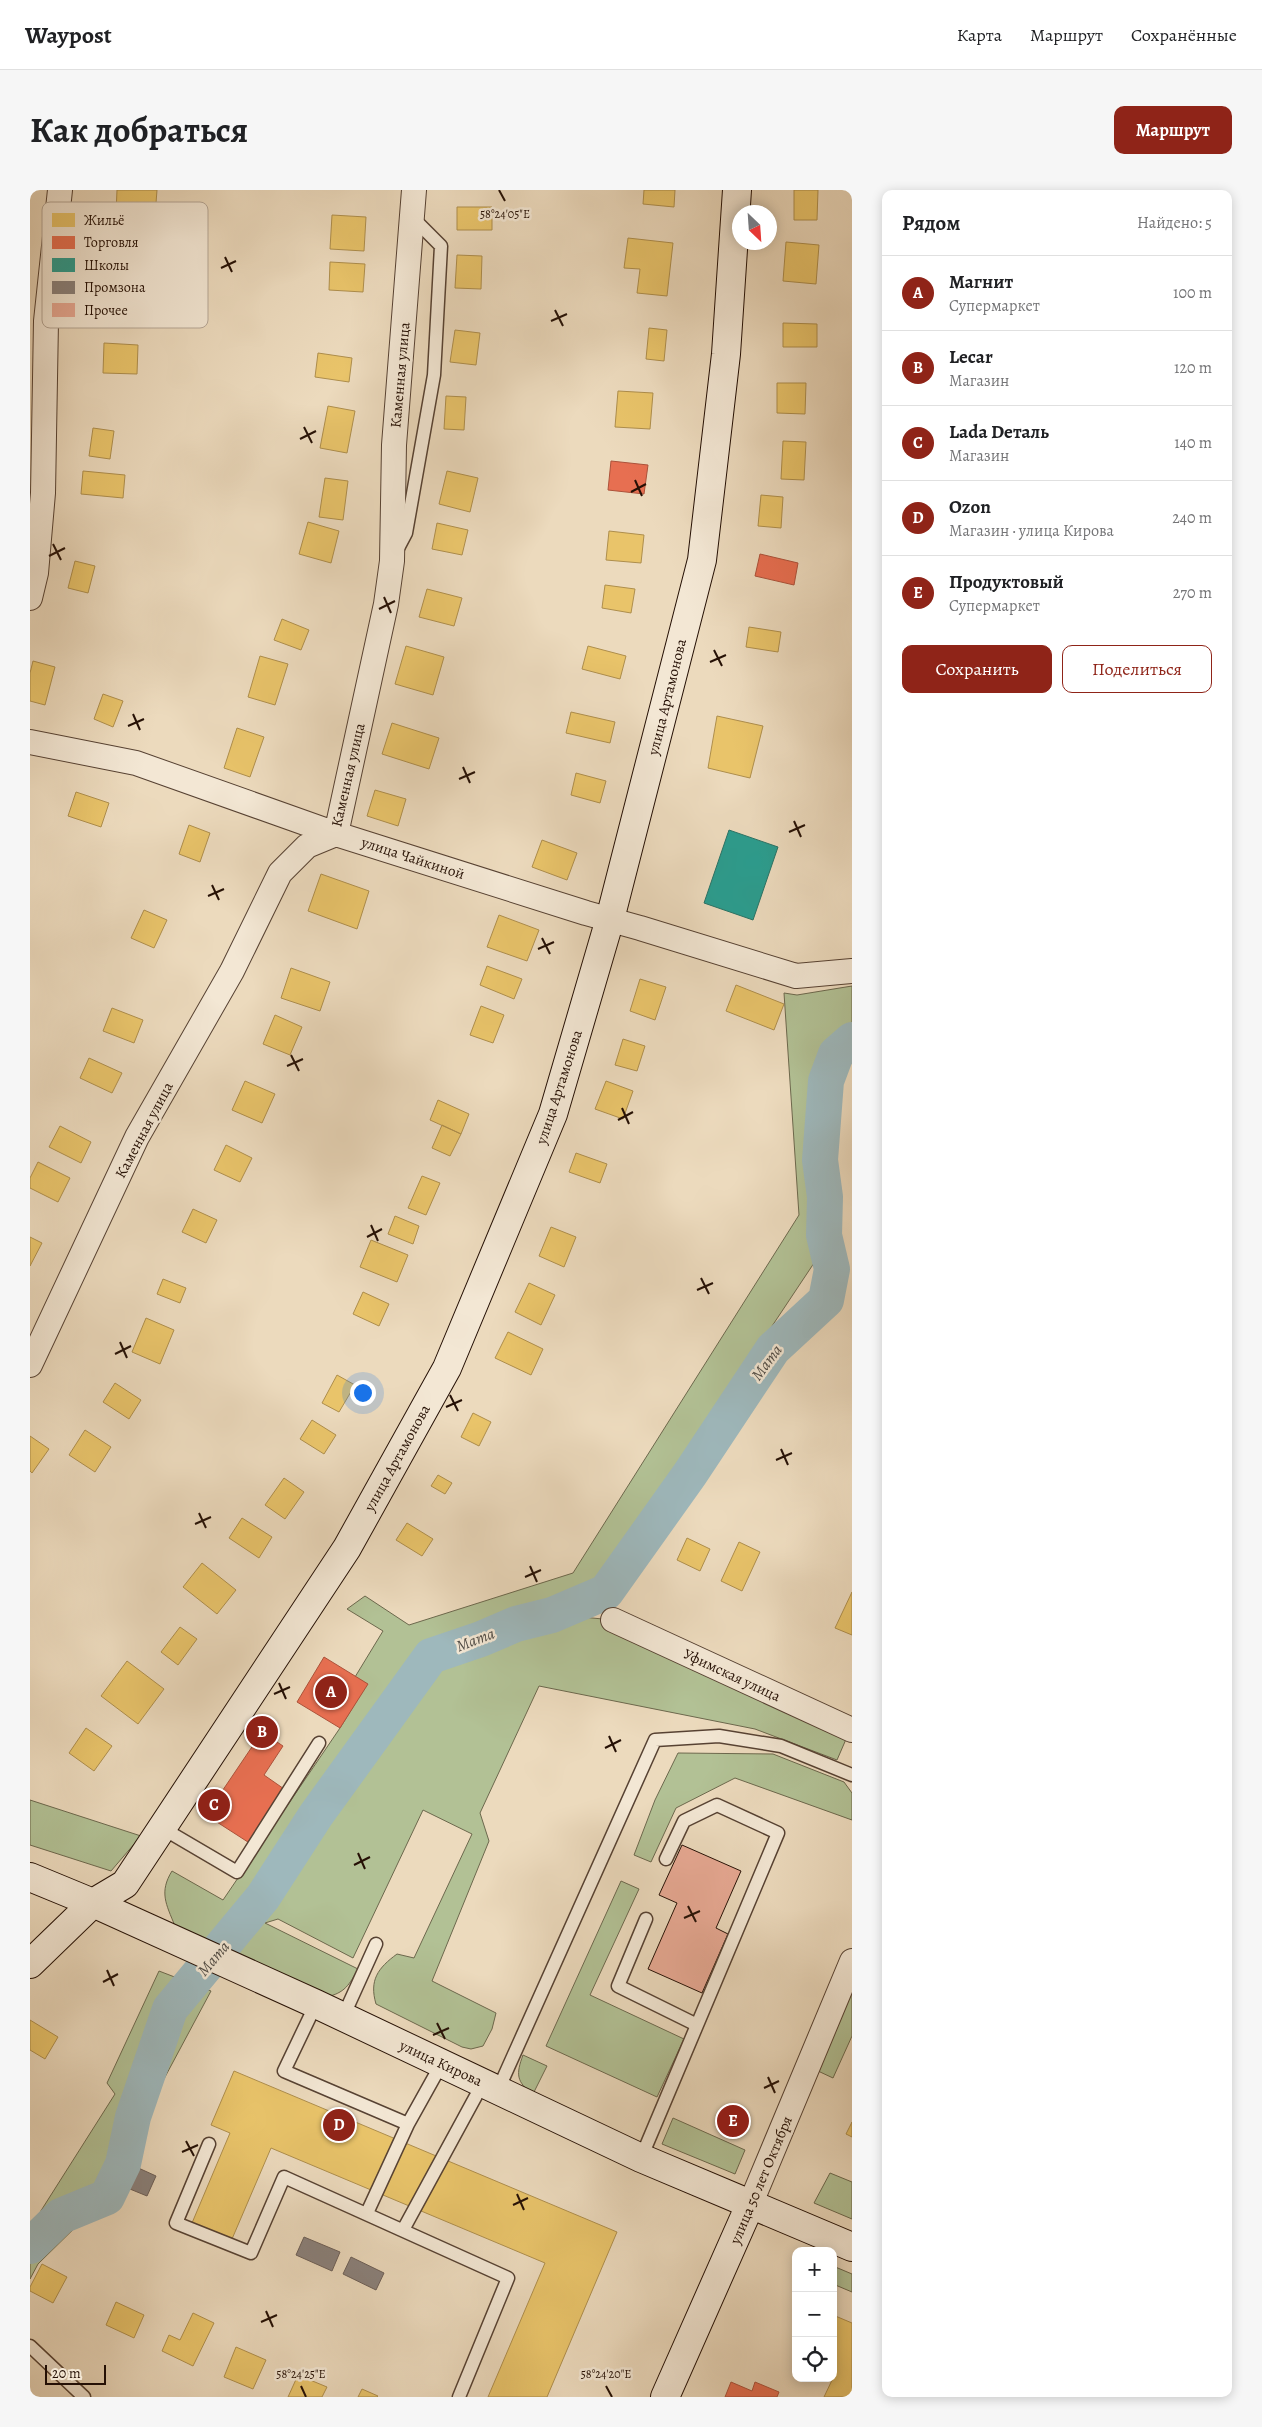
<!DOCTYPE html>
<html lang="ru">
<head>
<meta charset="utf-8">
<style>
	body { margin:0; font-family:Alegreya,serif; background:#f6f6f6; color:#202124 }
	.controls { position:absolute; right:15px; bottom:15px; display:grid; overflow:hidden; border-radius:10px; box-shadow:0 2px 12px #0003 }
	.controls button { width:45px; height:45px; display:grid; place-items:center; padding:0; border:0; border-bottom:1px solid #e0e0e0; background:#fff; color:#202124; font:25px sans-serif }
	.compass { position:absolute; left:702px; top:15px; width:45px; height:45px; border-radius:50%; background:#fff; box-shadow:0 2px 12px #0003; rotate:155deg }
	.scale { position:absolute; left:15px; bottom:12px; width:61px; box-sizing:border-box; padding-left:5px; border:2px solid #251005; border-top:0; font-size:14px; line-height:18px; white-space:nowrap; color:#251005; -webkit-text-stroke:4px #f3e7d4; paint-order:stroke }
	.you { position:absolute; left:332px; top:1202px; width:18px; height:18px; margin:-12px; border:4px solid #fff; border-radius:50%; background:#1a73e8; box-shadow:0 0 0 8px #1a73e833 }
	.badge { display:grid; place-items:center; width:32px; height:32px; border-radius:50%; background:#8f2418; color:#fff; font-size:16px; font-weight:700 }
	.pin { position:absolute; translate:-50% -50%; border:2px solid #fff; box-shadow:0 1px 5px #0006 }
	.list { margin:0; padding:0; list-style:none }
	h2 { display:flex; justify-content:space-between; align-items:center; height:65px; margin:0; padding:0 20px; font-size:21px }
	h2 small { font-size:16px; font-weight:400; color:#757577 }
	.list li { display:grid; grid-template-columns:32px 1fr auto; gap:15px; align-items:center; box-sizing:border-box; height:75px; padding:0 20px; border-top:1px solid #e0e0e0 }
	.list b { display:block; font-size:19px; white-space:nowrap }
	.list p { margin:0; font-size:16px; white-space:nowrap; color:#757577 }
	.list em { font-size:16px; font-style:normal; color:#757577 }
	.actions { display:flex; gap:10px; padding:15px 20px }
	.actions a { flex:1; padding:11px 0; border:1px solid #8f2418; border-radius:10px; text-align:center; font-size:18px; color:#8f2418 }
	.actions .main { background:#8f2418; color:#fff }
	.icon { flex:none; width:28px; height:28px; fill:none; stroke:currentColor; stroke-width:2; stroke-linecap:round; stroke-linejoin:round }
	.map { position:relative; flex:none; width:822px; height:2207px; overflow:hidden; border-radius:10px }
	header { display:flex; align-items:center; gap:30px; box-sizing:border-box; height:70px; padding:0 25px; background:#fff; border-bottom:1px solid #e0e0e0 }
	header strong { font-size:24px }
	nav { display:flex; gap:28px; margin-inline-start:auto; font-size:18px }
	.intro { display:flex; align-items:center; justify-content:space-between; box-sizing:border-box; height:120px; padding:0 30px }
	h1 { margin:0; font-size:35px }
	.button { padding:12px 22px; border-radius:10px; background:#8f2418; color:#fff; font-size:18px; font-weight:700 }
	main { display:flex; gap:30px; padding:0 30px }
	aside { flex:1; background:#fff; border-radius:10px; box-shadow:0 2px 12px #0003 }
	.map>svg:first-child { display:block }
	.green { fill:#b2c195; stroke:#6c684d }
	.homes { fill:#e9c46a; stroke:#ae8e4c }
	.shops { fill:#e76f51; stroke:#ad523a }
	.schools { fill:#2a9d8f; stroke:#287366 }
	.industry { fill:#8a817c; stroke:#6c5f58 }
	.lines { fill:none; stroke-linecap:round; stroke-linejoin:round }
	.river { stroke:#9eb8bc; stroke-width:36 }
	.building { fill:#e8a994; stroke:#251005 }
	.lane-casing { stroke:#574233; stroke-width:15 }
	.street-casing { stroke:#574233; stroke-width:26 }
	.secondary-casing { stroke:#251005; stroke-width:30 }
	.lane { stroke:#f3e7d4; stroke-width:12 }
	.street { stroke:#f3e7d4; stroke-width:24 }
	.secondary { stroke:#f3e7d4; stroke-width:28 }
	.ticks { fill:none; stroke:#251005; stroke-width:2 }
	.labels { text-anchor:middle; stroke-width:5; stroke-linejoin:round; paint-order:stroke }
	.street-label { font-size:15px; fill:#251005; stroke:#f3e7d4 }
	.water-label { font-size:16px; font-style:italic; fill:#4f4b45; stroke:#f3e7d4 }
	.key { fill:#f3e7d4; stroke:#b5a696; stroke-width:1 }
	.key-label { font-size:14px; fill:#251005 }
	.ticks-label { font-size:12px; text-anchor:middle; fill:#251005; stroke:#f3e7d4; stroke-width:5; stroke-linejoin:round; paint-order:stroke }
</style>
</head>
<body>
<header>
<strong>Waypost</strong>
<nav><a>Карта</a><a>Маршрут</a><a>Сохранённые</a></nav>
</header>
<div class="intro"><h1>Как добраться</h1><a class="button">Маршрут</a></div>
<main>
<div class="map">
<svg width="822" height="2207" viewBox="0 0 822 2207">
	<rect width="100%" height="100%" fill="#ecdabd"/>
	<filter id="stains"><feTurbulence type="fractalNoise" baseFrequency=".004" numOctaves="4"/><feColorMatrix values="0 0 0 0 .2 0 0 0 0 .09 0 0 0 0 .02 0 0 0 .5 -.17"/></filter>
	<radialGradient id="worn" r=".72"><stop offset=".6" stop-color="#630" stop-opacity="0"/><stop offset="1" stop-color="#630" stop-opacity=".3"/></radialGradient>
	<path class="green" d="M 822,796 L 822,861 L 819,859 L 803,887 L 802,1046 L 571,1393 L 552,1427 L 583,1430 L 820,1540 L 807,1570 L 725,1539 L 509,1496 L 450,1623 L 459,1651 L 402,1791 L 466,1823 L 462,1839 L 453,1856 L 441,1859 L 432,1857 L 346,1814 C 339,1790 348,1778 367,1764 L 384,1768 L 442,1644 L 393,1620 L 323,1768 L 248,1729 L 235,1733 L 328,1779 C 319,1795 315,1803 296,1807 L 145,1736 C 136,1714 129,1702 142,1681 L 193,1710 L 310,1538 L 337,1494 L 325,1487 L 353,1441 L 317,1419 L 335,1406 L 379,1435 L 543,1383 L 769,1025 L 754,803 L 767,805 Z
		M 648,1563 L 743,1564 L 814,1592 L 822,1603 L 822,1630 L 705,1588 L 646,1618 L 621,1672 L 604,1665 L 625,1610 Z
		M 0,1610 L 111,1646 L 81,1681 L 0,1655 Z
		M 591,1691 L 609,1699 L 560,1805 L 654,1849 L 627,1907 L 516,1856 Z
		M 129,1781 L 181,1801 L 65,2018 L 8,2074 L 0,2089 L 0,2038 L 85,1904 L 77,1893 Z
		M 822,1799 L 822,1846 L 803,1888 L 788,1881 Z
		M 493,1865 L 517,1876 L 503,1904 C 486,1892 486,1884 493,1865 Z
		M 643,1928 L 715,1960 L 705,1984 L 632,1954 Z
		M 800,1983 L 822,1992 L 822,2029 L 784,2013 Z
		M 803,2076 L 822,2084 L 822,2102 L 803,2094 Z"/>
	<path class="homes" d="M 87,0 L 127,0 L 125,26 L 86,23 Z
		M 614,0 L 645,0 L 644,17 L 613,14 Z
		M 764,0 L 788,0 L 787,30 L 764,30 Z
		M 427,17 L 462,17 L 462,40 L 427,40 Z
		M 302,25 L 336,27 L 334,61 L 300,59 Z
		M 598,48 L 643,53 L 637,106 L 607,103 L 610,79 L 594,78 Z
		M 756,52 L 789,55 L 786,94 L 753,91 Z
		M 427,65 L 452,66 L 451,99 L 425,98 Z
		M 300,72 L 335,74 L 333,102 L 299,100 Z
		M 753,133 L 787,134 L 787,157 L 753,157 Z
		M 619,138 L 637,140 L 634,171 L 616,169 Z
		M 425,140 L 450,143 L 446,175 L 420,172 Z
		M 74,153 L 108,155 L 107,184 L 73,183 Z
		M 288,163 L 322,168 L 319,192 L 285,187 Z
		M 747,193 L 776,193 L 775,224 L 747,223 Z
		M 588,201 L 623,203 L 620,239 L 585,237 Z
		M 416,206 L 436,207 L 434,240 L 414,239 Z
		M 298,216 L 325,221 L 317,263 L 290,258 Z
		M 63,238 L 84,241 L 80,269 L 59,266 Z
		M 753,251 L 776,252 L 774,290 L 751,289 Z
		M 53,281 L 95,285 L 93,308 L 51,304 Z
		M 417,281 L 448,288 L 440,322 L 409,314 Z
		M 295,288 L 318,291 L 313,330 L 289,327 Z
		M 731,305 L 753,307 L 751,338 L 728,336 Z
		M 278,332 L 309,341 L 301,373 L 269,364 Z
		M 407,333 L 438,340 L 432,365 L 402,359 Z
		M 579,341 L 614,345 L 611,373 L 576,370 Z
		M 45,371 L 65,376 L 58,403 L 38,398 Z
		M 575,395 L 605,399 L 601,423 L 572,418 Z
		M 397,399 L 432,408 L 424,436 L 389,427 Z
		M 252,429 L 279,440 L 271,460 L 244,450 Z
		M 719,437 L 751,442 L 748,462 L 716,457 Z
		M 376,456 L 414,467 L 403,505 L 365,494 Z
		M 558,456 L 596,466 L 590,489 L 552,479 Z
		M 230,466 L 258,474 L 245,515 L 218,507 Z
		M 3,471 L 25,477 L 15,515 L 0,511 L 0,483 Z
		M 73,504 L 93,511 L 83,537 L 64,529 Z
		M 541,522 L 585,532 L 580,553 L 536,543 Z
		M 687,526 L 733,536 L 720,588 L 678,578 Z
		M 362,533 L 409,548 L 399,579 L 352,564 Z
		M 207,538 L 234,547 L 220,587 L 194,578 Z
		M 546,583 L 576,591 L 570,613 L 541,605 Z
		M 345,600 L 376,609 L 368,636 L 337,626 Z
		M 46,602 L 79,613 L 71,637 L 38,626 Z
		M 159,635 L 180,643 L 170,672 L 149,664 Z
		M 512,650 L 547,663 L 537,690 L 502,677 Z
		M 291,684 L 339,701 L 327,739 L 278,721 Z
		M 114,720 L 137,730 L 124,758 L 101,748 Z
		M 469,725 L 509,740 L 497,771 L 457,757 Z
		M 457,776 L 492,789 L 484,809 L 450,795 Z
		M 261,778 L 300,792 L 290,821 L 251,808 Z
		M 610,789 L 636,797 L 625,830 L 600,821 Z
		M 706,795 L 754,814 L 744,840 L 696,821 Z
		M 451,816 L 474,825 L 463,853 L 440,845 Z
		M 82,818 L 113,830 L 104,853 L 73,841 Z
		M 245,825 L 272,837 L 260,865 L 233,854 Z
		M 593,849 L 615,856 L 607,881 L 585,875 Z
		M 59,868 L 92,883 L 82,903 L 50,888 Z
		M 215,891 L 245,904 L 232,933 L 202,920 Z
		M 576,891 L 603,901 L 593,929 L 565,919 Z
		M 408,910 L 439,924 L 431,944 L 400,930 Z
		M 412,935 L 431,944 L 420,966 L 402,958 Z
		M 30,936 L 61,952 L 51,973 L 19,957 Z
		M 196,955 L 222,968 L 210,992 L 184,980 Z
		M 546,963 L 577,974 L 570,993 L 539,982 Z
		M 8,972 L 40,988 L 28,1012 L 0,998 L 0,988 Z
		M 392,986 L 410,993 L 396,1025 L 378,1018 Z
		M 163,1019 L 187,1030 L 176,1053 L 152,1042 Z
		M 365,1026 L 389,1036 L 383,1054 L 358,1044 Z
		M 521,1037 L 546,1047 L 534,1077 L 509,1066 Z
		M 0,1047 L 12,1053 L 0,1076 Z
		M 341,1050 L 378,1065 L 367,1092 L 330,1077 Z
		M 133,1089 L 156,1098 L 150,1113 L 127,1104 Z
		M 499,1093 L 525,1105 L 511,1135 L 485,1122 Z
		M 333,1102 L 359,1114 L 349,1136 L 323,1124 Z
		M 116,1128 L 144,1140 L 130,1174 L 102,1162 Z
		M 478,1142 L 513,1159 L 501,1185 L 465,1168 Z
		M 307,1185 L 325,1195 L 309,1222 L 292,1213 Z
		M 85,1193 L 111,1210 L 99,1229 L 73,1212 Z
		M 443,1223 L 461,1232 L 449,1256 L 431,1247 Z
		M 282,1230 L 306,1245 L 294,1264 L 270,1249 Z
		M 55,1240 L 81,1257 L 65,1282 L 39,1265 Z
		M 0,1246 L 19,1259 L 2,1283 L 0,1281 Z
		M 408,1285 L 422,1293 L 415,1304 L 401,1296 Z
		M 254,1288 L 274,1302 L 255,1329 L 235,1315 Z
		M 212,1328 L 242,1347 L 229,1368 L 199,1348 Z
		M 377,1333 L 403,1349 L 392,1366 L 366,1350 Z
		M 657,1348 L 680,1359 L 670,1381 L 647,1370 Z
		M 709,1352 L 730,1362 L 712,1401 L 691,1391 Z
		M 172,1373 L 206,1400 L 187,1424 L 153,1397 Z
		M 822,1402 L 822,1445 L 805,1438 Z
		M 150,1437 L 167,1449 L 148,1475 L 131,1462 Z
		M 97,1471 L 134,1499 L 108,1534 L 71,1506 Z
		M 56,1538 L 82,1556 L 64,1581 L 39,1563 Z
		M 0,1830 L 28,1847 L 15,1869 L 0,1860 Z
		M 204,1881 L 587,2042 L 517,2207 L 458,2207 L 515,2073 L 241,1958 L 202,2049 L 162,2033 L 200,1943 L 181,1935 Z
		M 822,1932 L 822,1947 L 816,1944 Z
		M 12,2074 L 37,2087 L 23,2113 L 0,2101 L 0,2097 Z
		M 86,2112 L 114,2125 L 104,2148 L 76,2135 Z
		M 163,2123 L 184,2133 L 163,2176 L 132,2161 L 139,2145 L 150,2150 Z
		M 803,2125 L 822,2133 L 822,2207 L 794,2207 L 803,2188 Z
		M 206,2157 L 236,2170 L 223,2199 L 194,2187 Z
		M 268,2185 L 297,2197 L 292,2207 L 258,2207 Z
		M 332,2199 L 348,2206 L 347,2207 L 328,2207 Z"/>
	<path class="shops" d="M 581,271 L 618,275 L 614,304 L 578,300 Z
		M 730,364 L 768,373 L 764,395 L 725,386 Z
		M 294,1467 L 338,1494 L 310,1538 L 267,1512 Z
		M 232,1542 L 253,1556 L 234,1585 L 257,1601 L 221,1654 L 176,1625 Z
		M 696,1919 L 717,1932 L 710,1944 L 689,1931 Z
		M 701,2192 L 722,2201 L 725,2192 L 749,2202 L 747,2207 L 695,2207 Z"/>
	<path class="schools" d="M 699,640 L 748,657 L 723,730 L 674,713 Z"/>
	<path class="industry" d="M 104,1976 L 126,1986 L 117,2006 L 95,1997 Z
		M 274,2047 L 310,2062 L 302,2081 L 266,2065 Z
		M 321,2067 L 354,2083 L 346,2100 L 313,2084 Z"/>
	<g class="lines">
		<path class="river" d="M 0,2056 L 31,2026 L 77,2007 L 93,1974 L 103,1927 L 140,1819 L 233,1707 L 286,1625 L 401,1466 L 451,1449 L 486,1434 L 522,1425 L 576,1402 L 660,1284 L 743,1159 L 796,1110 L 802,1079 L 794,1045 L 795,1007 L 790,970 L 796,891 L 806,864 L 822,850"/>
	</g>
	<path class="building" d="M 652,1655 L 711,1681 L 686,1738 L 698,1744 L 672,1803 L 618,1779 L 647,1713 L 629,1705 Z"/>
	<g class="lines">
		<defs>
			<path id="lane" d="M 366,362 L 376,343 L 404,185 L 411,56 L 383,28
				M 132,1638 L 207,1682 L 289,1553
				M 616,1729 L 588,1796 L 667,1835
				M 286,1814 L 254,1881 L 378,1934
				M 313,1827 L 346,1754
				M 468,1900 L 625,1550 L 689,1546 L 751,1556 L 822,1585
				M 179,1954 L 146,2033 L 221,2063 L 254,1987 L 478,2088 L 429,2207
				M 611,1968 L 748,1643 L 687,1615 L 654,1631 L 636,1669
				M 337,2023 L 378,1934 L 412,1873
				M 373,2040 L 453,1893
				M 0,2156 L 54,2207"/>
			<path id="street" d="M 0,408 L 6,383 L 13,303 L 16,131 L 30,0
				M 0,552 L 106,573 L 306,644 L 556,723 L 610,738 L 766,786 L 822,781
				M 0,1175 L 107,947 L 202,781 L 250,683 L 277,656 L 306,644 L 356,414 L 362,371 L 364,255 L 384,0
				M 583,1430 L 822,1540
				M 720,2015 L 822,1771"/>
			<path id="secondary" d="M 0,1687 L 63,1713 L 286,1814 L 611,1968 L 822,2057
				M 0,1774 L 63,1713 L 95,1694 L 317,1358 L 417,1178 L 523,924 L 580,729 L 672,370 L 696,164 L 707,0
				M 635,2207 L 720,2015"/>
		</defs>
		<use href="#lane" class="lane-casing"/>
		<use href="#street" class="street-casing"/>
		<use href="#secondary" class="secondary-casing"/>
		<use href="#lane" class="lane"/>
		<use href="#street" class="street"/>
		<use href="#secondary" class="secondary"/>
	</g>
	<path class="ticks" d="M 469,0 L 475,11M 195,67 L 202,82M 191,78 L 206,71M 525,120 L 533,136M 521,131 L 537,124M 274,237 L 282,253M 270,249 L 286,241M 605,290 L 612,306M 601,302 L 616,294M 23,354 L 31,370M 19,366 L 35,358M 354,407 L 361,423M 349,419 L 365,411M 684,460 L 692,476M 680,472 L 696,465M 103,524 L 110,540M 98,536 L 114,529M 433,577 L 440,593M 429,589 L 445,582M 764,631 L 771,647M 759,642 L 775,635M 182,695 L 189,710M 178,706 L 194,699M 512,748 L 520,764M 508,759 L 524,752M 261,865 L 269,881M 257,876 L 273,869M 592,918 L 599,934M 588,930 L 603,922M 341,1035 L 348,1051M 337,1047 L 352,1039M 671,1088 L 679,1104M 667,1100 L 683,1093M 90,1152 L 97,1168M 85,1164 L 101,1156M 420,1205 L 428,1221M 416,1217 L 432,1210M 751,1259 L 758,1275M 746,1270 L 762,1263M 169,1323 L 176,1338M 165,1334 L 181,1327M 500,1376 L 507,1392M 495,1387 L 511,1380M 249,1493 L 256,1509M 244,1504 L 260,1497M 579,1546 L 586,1562M 575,1558 L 591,1550M 328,1663 L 335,1679M 324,1675 L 340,1667M 658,1716 L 666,1732M 654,1728 L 670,1721M 77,1780 L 84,1796M 73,1792 L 88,1784M 407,1833 L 415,1849M 403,1845 L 419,1838M 738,1887 L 745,1903M 734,1898 L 749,1891M 156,1951 L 164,1966M 152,1962 L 168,1955M 487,2004 L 494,2020M 483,2015 L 498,2008M 236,2121 L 243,2137M 231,2132 L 247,2125M 271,2196 L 276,2207M 576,2196 L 582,2207"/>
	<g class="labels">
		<g class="street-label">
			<text transform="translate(370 185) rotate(-85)" y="5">Каменная улица</text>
			<text transform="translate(637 507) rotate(-76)" y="5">улица Артамонова</text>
			<text transform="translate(318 585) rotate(-77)" y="5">Каменная улица</text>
			<text transform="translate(383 668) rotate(18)" y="5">улица Чайкиной</text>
			<text transform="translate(529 897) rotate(-72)" y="5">улица Артамонова</text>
			<text transform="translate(114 940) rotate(-62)" y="5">Каменная улица</text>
			<text transform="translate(367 1268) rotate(-61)" y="5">улица Артамонова</text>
			<text transform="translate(702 1485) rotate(25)" y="5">Уфимская улица</text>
			<text transform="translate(411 1873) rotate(25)" y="5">улица Кирова</text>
			<text transform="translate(731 1990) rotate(-67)" y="5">улица 50 лет Октября</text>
		</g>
		<g class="water-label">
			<text transform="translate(736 1172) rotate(-53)" y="6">Мата</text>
			<text transform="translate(445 1449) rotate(-21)" y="6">Мата</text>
			<text transform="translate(183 1768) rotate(-50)" y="6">Мата</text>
		</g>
	</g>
	<rect x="12" y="12" width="166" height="126" rx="8" class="key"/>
	<rect x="22" y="23" width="23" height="14" fill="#e9c46a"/>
	<rect x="22" y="46" width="23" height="13" fill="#e76f51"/>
	<rect x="22" y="68" width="23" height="14" fill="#2a9d8f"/>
	<rect x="22" y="91" width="23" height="13" fill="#8a817c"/>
	<rect x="22" y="113" width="23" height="14" fill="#e8a994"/>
	<g class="key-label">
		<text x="54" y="35">Жильё</text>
		<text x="54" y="57">Торговля</text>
		<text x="54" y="80">Школы</text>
		<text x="54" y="102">Промзона</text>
		<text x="54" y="125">Прочее</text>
	</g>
	<g class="ticks-label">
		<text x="475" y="28">58°24'05"E</text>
		<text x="271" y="2188">58°24'25"E</text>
		<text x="576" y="2188">58°24'20"E</text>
	</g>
	<rect width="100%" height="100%" filter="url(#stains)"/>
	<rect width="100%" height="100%" fill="url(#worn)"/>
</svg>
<div class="controls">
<button>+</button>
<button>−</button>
<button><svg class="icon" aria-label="locate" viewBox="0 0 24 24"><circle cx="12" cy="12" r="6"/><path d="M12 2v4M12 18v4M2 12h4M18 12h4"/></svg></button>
</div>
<svg class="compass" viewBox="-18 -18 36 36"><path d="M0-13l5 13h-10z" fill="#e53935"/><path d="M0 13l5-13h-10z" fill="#757577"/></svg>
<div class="scale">20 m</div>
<div class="you"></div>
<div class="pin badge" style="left:301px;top:1502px">A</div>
<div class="pin badge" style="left:232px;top:1542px">B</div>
<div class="pin badge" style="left:184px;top:1615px">C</div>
<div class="pin badge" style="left:309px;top:1935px">D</div>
<div class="pin badge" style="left:703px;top:1931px">E</div>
</div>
<aside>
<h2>Рядом<small>Найдено: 5</small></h2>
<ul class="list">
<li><span class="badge">A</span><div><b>Магнит</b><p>Супермаркет</p></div><em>100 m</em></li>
<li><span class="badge">B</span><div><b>Lecar</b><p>Магазин</p></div><em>120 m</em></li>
<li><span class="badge">C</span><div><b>Lada Dеталь</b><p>Магазин</p></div><em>140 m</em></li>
<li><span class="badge">D</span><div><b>Ozon</b><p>Магазин · улица Кирова</p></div><em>240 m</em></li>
<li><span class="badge">E</span><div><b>Продуктовый</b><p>Супермаркет</p></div><em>270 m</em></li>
</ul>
<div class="actions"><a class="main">Сохранить</a><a>Поделиться</a></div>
</aside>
</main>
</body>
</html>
